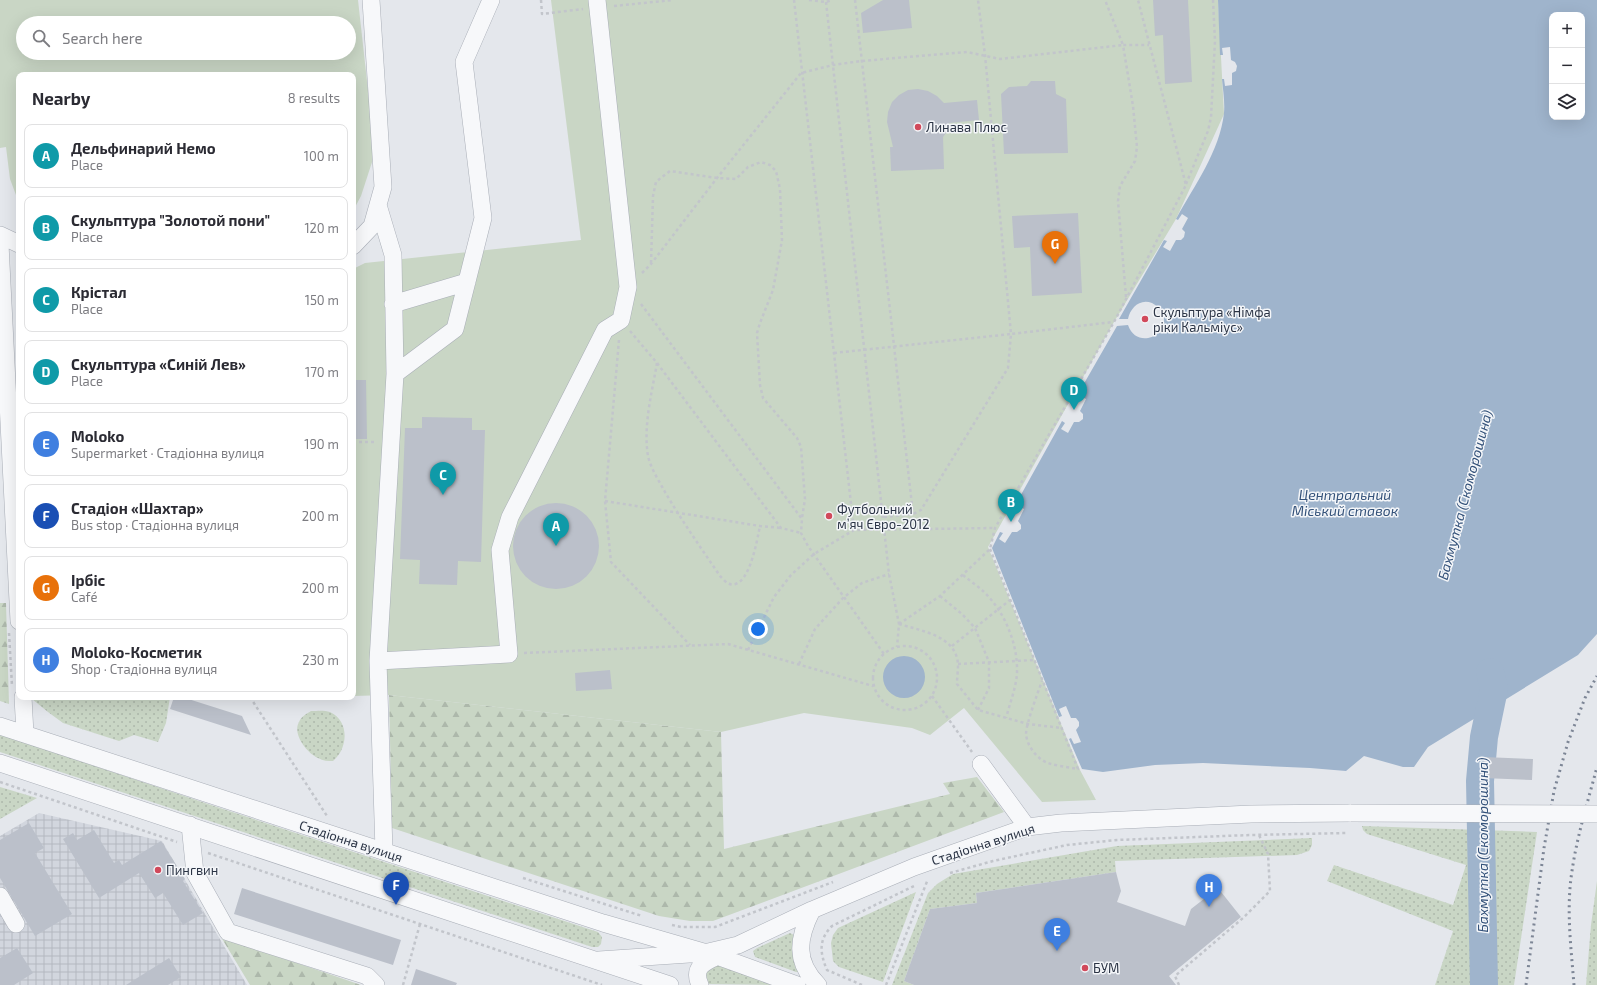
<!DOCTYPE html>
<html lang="en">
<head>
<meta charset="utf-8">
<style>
	body { margin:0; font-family:"Exo 2",sans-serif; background:#f2f2f3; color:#2b2b33 }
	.controls { position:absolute; right:12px; top:12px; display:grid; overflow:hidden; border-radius:8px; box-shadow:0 4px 16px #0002 }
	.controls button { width:36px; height:36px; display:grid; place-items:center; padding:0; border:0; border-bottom:1px solid #e1e1e2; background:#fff; color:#2b2b33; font:20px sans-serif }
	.you { position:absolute; left:758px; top:629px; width:14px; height:14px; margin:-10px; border:3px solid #fff; border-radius:50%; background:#1a73e8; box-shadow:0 0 0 6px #1a73e833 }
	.badge { display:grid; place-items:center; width:26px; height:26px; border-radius:50%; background:#db2777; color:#fff; font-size:13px; font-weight:700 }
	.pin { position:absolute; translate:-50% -33px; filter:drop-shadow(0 1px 2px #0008) }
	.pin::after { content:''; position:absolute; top:21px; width:14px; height:12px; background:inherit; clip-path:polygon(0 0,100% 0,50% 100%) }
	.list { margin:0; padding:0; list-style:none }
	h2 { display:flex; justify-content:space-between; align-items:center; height:52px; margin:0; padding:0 16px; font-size:17px }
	h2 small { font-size:13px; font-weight:400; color:#7c7c81 }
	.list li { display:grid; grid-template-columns:26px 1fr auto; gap:12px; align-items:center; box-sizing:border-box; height:64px; margin:0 8px 8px; padding:0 8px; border:1px solid #e1e1e2; border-radius:8px }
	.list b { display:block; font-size:15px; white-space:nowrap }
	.list p { margin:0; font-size:13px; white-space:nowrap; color:#7c7c81 }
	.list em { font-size:13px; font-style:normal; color:#7c7c81 }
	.icon { flex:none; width:22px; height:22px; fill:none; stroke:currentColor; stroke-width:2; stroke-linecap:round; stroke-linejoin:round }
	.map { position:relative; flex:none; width:1597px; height:985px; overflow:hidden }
	.search { position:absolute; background:#fff; box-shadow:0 4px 16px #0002; left:16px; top:16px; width:340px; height:44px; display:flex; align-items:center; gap:10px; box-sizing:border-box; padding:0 14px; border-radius:22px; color:#7c7c81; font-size:15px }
	.panel { position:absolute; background:#fff; box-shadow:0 4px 16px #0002; left:16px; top:72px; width:340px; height:628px; border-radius:8px }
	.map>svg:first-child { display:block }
	.industrial { fill:url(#industrial-grid) }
	.grass { fill:url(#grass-dots) }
	.forest { fill:url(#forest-firs) }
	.park { fill:#c9d6c5; fill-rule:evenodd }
	.water { fill:#9fb4cc; fill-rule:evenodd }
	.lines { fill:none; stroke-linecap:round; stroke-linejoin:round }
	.river { stroke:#9fb4cc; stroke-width:28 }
	.building { fill:#bbc0ca }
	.minor-casing { stroke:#a9aeb7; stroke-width:18 }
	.path { stroke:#c2c5cb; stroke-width:2.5; stroke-dasharray:3 3; stroke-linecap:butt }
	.minor { stroke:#f7f8fa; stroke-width:17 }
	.rail { stroke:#7d8696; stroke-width:3; stroke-dasharray:2 4; stroke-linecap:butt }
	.minor-bridge-casing { stroke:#a9aeb7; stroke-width:18; stroke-linecap:butt }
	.minor-bridge { stroke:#f7f8fa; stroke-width:17 }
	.poi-dot { fill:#d1495b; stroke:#f4f6f9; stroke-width:1.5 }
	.labels { text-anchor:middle; stroke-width:3; stroke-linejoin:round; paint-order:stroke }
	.poi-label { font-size:13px; fill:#2b3445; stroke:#f4f6f9; text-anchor:start }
	.street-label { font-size:13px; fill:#2b3445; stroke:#f4f6f9 }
	.water-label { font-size:14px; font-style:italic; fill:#34527a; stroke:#f4f6f9 }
</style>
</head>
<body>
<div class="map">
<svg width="1597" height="985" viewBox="0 0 1597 985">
	<defs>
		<pattern id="industrial-grid" width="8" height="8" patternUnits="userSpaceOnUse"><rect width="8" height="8" fill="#d2d6de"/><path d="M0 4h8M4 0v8" fill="none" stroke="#b4b8c0"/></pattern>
		<pattern id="grass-dots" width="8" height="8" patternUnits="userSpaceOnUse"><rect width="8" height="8" fill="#c9d6c5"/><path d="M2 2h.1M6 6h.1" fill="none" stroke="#adb8ab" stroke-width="1.8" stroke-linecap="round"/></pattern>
		<pattern id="forest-firs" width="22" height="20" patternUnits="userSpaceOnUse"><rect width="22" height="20" fill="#c9d6c5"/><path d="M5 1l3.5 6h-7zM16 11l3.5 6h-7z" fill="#adb8ab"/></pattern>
	</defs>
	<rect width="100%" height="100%" fill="#e4e7ec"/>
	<path class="industrial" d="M 39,813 L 162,841 L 247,985 L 0,985 L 0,836 Z"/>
	<path class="grass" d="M 33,697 L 170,697 L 166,723 L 158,742 L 134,735 L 119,741 L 63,723 L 48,712 L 32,699 Z
		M 311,711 C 317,711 324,710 330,712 C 350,721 348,749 333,761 C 328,761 323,761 318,758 C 307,753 292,734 299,722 C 301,717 306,714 311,711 Z
		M 0,734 L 214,806 L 598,932 L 602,937 L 601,944 L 598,947 L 592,947 L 0,752 Z
		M 0,787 L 37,798 L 0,819 Z
		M 1362,826 L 1537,832 L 1514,985 L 1435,985 L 1453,931 L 1327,881 L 1334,865 L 1453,905 L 1466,865 L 1367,834 L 1363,830 Z
		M 1312,838 L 1312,845 L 1309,851 L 1297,855 L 1115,861 L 1116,872 L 976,893 L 977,903 L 930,909 L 904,981 L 914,985 L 892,985 L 928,893 L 937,884 L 953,874 L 1117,846 Z
		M 1597,881 L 1597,985 L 1586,985 L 1591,925 Z
		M 916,892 L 883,982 L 839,967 L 833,961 L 831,943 L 833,935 L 838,928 Z
		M 790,933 L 794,935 L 798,972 L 796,972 L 755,957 L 753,951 L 757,948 Z
		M 719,965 L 775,985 L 708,984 L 705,976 L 707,969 Z"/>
	<path class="forest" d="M 0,603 L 6,603 L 9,704 L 0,701 Z
		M 389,695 L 721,732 L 724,849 L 950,794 L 943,783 L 977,777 L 1004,812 L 713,921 L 690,921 L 659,916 L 392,828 Z
		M 221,937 L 361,985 L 250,985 Z"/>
	<path class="park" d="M 0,0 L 358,0 L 375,153 L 361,196 L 353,211 L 353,75 L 19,75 L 19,203 L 10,179 L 6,147 L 0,148 ZM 23,23 L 349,23 L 349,53 L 23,53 Z
		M 551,0 L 1218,0 L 1224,114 L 1176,219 L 1114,322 L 988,547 L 1080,770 L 1096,800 L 1042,802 L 964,708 L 930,735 L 912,728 L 804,713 L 721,732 L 389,695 L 353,696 L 353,269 L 365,263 L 581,240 Z"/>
	<path class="water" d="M 1218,0 L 1597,0 L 1597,634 L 1578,655 L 1428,747 L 1414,767 L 1403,767 L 1364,756 L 1346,771 L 1310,768 L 1203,763 L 1155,765 L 1103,772 L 1082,769 L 1069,739 L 1071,738 L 1074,744 L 1081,742 L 1076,730 L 1079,726 L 1079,722 L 1076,718 L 1071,718 L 1066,706 L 1059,709 L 1062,716 L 1059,717 L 992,548 L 1000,532 L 1003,533 L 999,539 L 1005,543 L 1012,532 L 1017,532 L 1021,529 L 1021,525 L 1018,521 L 1024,509 L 1018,506 L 1014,512 L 1012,511 L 1062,421 L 1065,423 L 1061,429 L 1068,433 L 1074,422 L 1079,422 L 1083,419 L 1083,414 L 1080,411 L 1086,399 L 1080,396 L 1076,402 L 1074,401 L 1117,326 L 1128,325 C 1137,352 1175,333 1161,311 C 1159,308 1156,305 1152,303 C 1140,298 1130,308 1128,319 L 1119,319 L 1164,240 L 1167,241 L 1163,247 L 1170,251 L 1176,240 L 1181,240 L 1184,237 L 1185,232 L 1182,229 L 1188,218 L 1182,214 L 1178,220 L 1176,219 C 1194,186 1220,151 1224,113 C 1225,102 1223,90 1222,79 L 1224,79 L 1225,86 L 1232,85 L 1232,73 L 1236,71 L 1237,66 L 1235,62 L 1231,60 L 1230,47 L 1222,48 L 1223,55 L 1220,55 ZM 1552,15 L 1582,15 L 1582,117 L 1552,117 Z
		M883 677a21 21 0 1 1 42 0a21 21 0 1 1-42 0Z"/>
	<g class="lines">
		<path class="river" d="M 1484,985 L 1480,781 L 1484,737 L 1494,689 L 1490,672"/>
	</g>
	<path class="building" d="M 883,0 L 909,0 L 912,28 L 863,33 L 861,13 Z
		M 1153,0 L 1188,0 L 1192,82 L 1165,84 L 1163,35 L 1155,36 Z
		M 1031,81 L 1055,81 L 1056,94 L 1066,99 L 1068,153 L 1004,154 L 1001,94 L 1009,87 L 1027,86 Z
		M 918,89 L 928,91 L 937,96 L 944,103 L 977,100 L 979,120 L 949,123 L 946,133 L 943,137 L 944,169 L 891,171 L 890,147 L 893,147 L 887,122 L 888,112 L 892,102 L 899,95 L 908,90 Z
		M 1078,213 L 1082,293 L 1032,296 L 1030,247 L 1014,248 L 1012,216 Z
		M 353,380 L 366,380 L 367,439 L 353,439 Z
		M 422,417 L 472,418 L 472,430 L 485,430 L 481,562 L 458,561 L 457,585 L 419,584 L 420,560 L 400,559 L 405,428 L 422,428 Z
		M513 546a43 43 0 1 1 86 0a43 43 0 1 1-86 0Z
		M 610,670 L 612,689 L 576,691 L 575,673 Z
		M 174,697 L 182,697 L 242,716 L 251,735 L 170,709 Z
		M 1484,757 L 1533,759 L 1532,780 L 1483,778 Z
		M 29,823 L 44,848 L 35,853 L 72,914 L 35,936 L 0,878 L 0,840 Z
		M 94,830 L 114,863 L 119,860 L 122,865 L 161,841 L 185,879 L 183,881 L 203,913 L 183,925 L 163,893 L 155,898 L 139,873 L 99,898 L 63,839 L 73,833 L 77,840 Z
		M 1116,872 L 1121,891 L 1117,902 L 1185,926 L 1191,909 L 1218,888 L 1241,917 L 1169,976 L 1176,985 L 914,985 L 904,981 L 930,909 L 977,903 L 976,893 Z
		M 242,888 L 401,940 L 393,965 L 234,914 Z
		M 17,948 L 33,973 L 14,985 L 0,985 L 0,958 Z
		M 169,958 L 181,977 L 168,985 L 126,985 Z
		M 416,969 L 457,983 L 456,985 L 411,985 Z"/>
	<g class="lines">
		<defs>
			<path id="minor" d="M 378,205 L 393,255 L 395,374 L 378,661 L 384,851
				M 0,235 L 19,244
				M 0,244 L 19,621
				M 353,246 L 372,226 L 383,187 L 371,0
				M 393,304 L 467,282
				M 395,374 L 455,329 L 483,218 L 464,62 L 491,0
				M 378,661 L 509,654 L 500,550 L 510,517 L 605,330 L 621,320 L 628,287 L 597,0
				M 23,697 L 25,734
				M 0,726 L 603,923 L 717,956 L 797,985
				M 0,763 L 670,985
				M 981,764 L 1027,827
				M 190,825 L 195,873 L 228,932 L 367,976 L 376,985
				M 0,896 L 16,924
				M 812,910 C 798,938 794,961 818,985
				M 599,960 L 704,953 L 738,945 L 812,910 L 914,867 L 1027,827 L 1061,823 L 1251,814 L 1351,813
				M 700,985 C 691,965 708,961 722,954"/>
		</defs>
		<use href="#minor" class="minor-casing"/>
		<path class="path" d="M 541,0 L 542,14 L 583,9
			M 794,0 L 854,530
			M 809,0 L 826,2 L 832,0
			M 855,0 L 913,514
			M 826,2 L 889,574 L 899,624 L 897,647
			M 614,6 L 673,0
			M 1186,184 L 1208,131 L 1211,117 L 1215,41 L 1213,0
			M 651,263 L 653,196 L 656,182 L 662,177 L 670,171 L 717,178 L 736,179 L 748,167 L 761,162 L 770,165 L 776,171 L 780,189 L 782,240 L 773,290 L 760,323 L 757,333 L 760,385 L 763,398 L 797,438 L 801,447 L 805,499 L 802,518
			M 642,273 L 651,264 L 717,178 L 801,73 L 833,65 L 861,61 L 967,52 L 1000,59 L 1123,45 L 1105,0
			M 1126,297 L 1118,201 L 1120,186 L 1135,161 L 1137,147 L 1133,106 L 1123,45 L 1149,45
			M 641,304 L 802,519 L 801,533 L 808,546 L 884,654
			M 630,331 L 657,363 L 781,528 L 801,533
			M 619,340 L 605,501 L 611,562 L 690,645
			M 834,353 L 1011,334 L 985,55 L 978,0
			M 657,363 C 652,392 643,426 648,456 C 651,469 659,481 665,492 C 682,521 701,548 720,576 C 722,578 725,581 727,583 C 749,594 757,539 760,526
			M 353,442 L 376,442
			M 605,501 L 760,526 L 781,528
			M 884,517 L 913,514 L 921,510 L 1008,368 L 1011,334 L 1113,322
			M 990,549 L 1078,769 C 1068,767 1057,766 1048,763 C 1037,759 1027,746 1026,734 C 1026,724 1038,692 1042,681
			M 963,575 C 970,581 978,586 984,592 C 1005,612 1018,644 1017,673 C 1016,688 1010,703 1006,718
			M 940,596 L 962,614 L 975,628 L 989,662 L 989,688 L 978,710
			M 899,624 L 940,596 L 990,549 L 995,528 L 1114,322 L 1186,185 L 1138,0
			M 899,624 C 922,631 957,636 958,665 C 958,671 957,678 957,684 L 978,710 L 1028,724 L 1062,728
			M 9,633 L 12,686
			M873 678a32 32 0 1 1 64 0a32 32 0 1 1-64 0Z
			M 952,646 L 1010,600
			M 748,650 L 774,597 L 791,575 L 814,554 L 854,530 L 995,528
			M 524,653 L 728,644 L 873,686
			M 799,664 L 815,629 L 843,598 L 862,583 L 889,574
			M 958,664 L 1034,660
			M 932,696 L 972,752
			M 250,697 L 327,816
			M 0,782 L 177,842
			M 208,853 L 602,985
			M 950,873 L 993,861 L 1067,845 L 1117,840 L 1251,835 L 1346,833
			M 523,878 L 642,916
			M 672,925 L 681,927 L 715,927 L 833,882
			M 403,985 L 420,924
			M 862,985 L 827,970 C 820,953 818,940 832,926 L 914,886
			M 886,985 L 928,879
			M 1179,985 L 1175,976 L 1243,918 L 1270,891 L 1268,854 L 1259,835"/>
		<use href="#minor" class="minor"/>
		<path class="rail" d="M 1526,985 L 1544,848 L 1554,791 L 1568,742 L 1585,698 L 1597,676
			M 1574,985 C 1571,947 1566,909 1572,871 C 1577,836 1588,801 1597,767"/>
		<defs>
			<path id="minor-bridge" d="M 1351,813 L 1597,814"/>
		</defs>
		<use href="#minor-bridge" class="minor-bridge-casing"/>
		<use href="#minor-bridge" class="minor-bridge"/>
	</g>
	<g class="poi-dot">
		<circle cx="918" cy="127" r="4"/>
		<circle cx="1145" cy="319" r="4"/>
		<circle cx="829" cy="516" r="4"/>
		<circle cx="158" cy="870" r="4"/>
		<circle cx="1085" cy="968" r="4"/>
	</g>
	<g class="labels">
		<g class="poi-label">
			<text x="926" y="132">Линава Плюс</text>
			<text x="1153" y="317">Скульптура «Німфа<tspan x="1153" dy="15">ріки Кальміус»</tspan></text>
			<text x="837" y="514">Футбольний<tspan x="837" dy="15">мʼяч Євро-2012</tspan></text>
			<text x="166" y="875">Пингвин</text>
			<text x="1093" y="973">БУМ</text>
		</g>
		<g class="street-label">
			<text transform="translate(351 841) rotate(18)" y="5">Стадіонна вулиця</text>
			<text transform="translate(983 844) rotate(-18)" y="5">Стадіонна вулиця</text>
		</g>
		<g class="water-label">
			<text x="1345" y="500">Центральний<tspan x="1345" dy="16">Міський ставок</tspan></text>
			<text transform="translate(1465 495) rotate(-75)" y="5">Бахмутка (Скоморошина)</text>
			<text transform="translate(1483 845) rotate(-90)" y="5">Бахмутка (Скоморошина)</text>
		</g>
	</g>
</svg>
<div class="controls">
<button>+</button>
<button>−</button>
<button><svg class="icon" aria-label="layers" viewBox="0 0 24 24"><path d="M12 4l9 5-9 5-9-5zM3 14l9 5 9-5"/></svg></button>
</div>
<div class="you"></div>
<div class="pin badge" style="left:556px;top:546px;background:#0f9aa8">A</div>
<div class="pin badge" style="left:1011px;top:522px;background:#0f9aa8">B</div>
<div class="pin badge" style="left:443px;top:495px;background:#0f9aa8">C</div>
<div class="pin badge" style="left:1074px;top:410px;background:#0f9aa8">D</div>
<div class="pin badge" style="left:1057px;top:951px;background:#3f7fe0">E</div>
<div class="pin badge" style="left:396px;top:905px;background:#1a4fb4">F</div>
<div class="pin badge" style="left:1055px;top:264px;background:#e8710a">G</div>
<div class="pin badge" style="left:1209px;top:907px;background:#3f7fe0">H</div>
<div class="search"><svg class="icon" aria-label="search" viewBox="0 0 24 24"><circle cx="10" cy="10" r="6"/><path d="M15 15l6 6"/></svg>Search here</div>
<section class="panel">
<h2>Nearby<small>8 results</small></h2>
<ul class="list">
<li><span class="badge" style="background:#0f9aa8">A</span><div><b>Дельфинарий Немо</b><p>Place</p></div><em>100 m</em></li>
<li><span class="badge" style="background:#0f9aa8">B</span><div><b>Скульптура &quot;Золотой пони&quot;</b><p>Place</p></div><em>120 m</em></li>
<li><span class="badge" style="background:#0f9aa8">C</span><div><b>Крістал</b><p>Place</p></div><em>150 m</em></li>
<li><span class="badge" style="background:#0f9aa8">D</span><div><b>Скульптура «Синій Лев»</b><p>Place</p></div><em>170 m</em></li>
<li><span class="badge" style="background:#3f7fe0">E</span><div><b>Moloko</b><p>Supermarket · Стадіонна вулиця</p></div><em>190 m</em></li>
<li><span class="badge" style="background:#1a4fb4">F</span><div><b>Стадіон «Шахтар»</b><p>Bus stop · Стадіонна вулиця</p></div><em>200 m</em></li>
<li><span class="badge" style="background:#e8710a">G</span><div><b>Ірбіс</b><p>Café</p></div><em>200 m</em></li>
<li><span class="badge" style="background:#3f7fe0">H</span><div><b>Moloko-Косметик</b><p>Shop · Стадіонна вулиця</p></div><em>230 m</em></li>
</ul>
</section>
</div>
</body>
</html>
